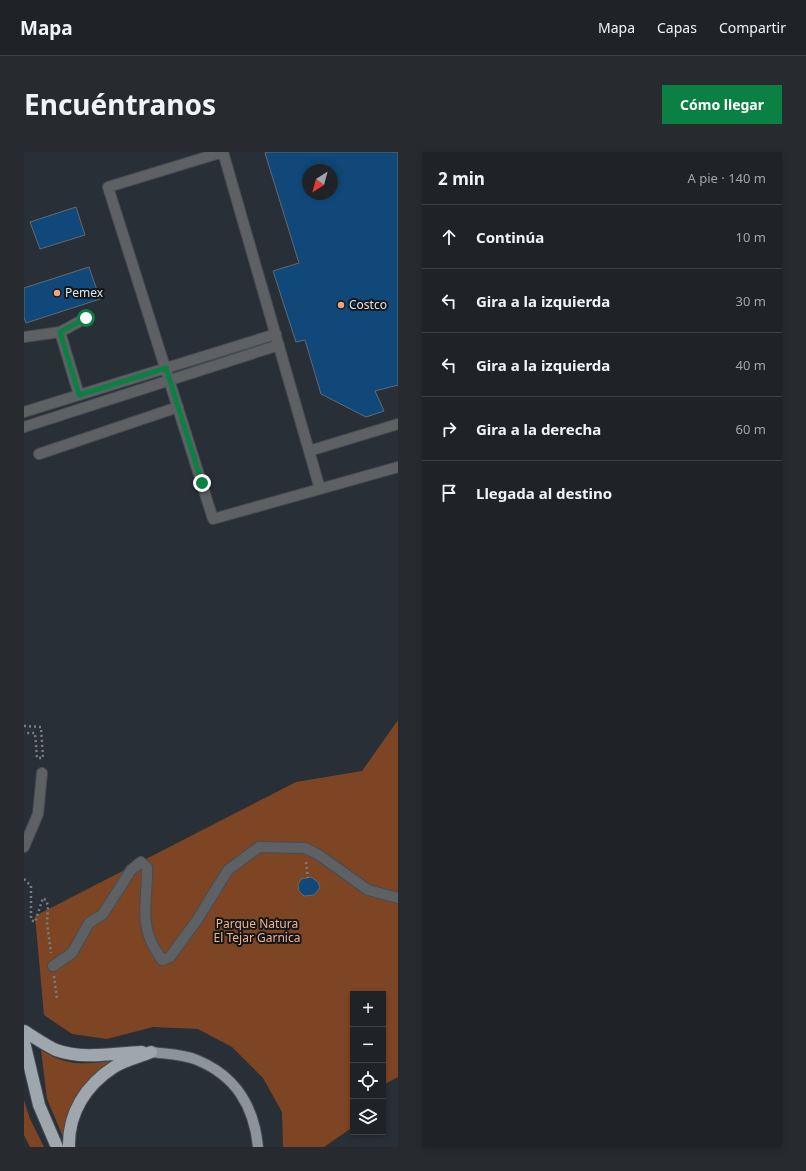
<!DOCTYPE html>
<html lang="es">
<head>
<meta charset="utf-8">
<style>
	body { margin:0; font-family:"Noto Sans",sans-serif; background:#272b30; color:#f1f3f6 }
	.controls { position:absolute; right:12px; bottom:12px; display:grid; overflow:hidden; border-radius:0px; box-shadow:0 2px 6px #0003 }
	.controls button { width:36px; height:36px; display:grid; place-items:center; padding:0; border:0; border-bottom:1px solid #3c4045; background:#1f2328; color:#f1f3f6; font:20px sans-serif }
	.compass { position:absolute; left:278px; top:12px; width:36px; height:36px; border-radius:50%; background:#1f2328; box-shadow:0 2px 6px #0003; rotate:216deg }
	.stop { position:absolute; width:12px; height:12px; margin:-9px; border:3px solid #0b8043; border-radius:50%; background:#fff }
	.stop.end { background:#0b8043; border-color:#fff; box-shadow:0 1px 4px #0008 }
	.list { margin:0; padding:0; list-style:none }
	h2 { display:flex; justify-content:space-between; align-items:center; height:52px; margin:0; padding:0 16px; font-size:17px }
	h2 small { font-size:13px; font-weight:400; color:#a1a4a8 }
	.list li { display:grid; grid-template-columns:26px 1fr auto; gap:12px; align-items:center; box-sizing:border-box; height:64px; padding:0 16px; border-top:1px solid #3c4045 }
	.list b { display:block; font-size:15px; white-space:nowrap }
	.list em { font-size:13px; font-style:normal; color:#a1a4a8 }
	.icon { flex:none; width:22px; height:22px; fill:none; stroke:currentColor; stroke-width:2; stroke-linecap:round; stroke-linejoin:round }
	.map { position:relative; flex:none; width:374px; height:995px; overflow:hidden; border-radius:0px }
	header { display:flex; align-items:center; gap:24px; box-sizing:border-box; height:56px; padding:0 20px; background:#1f2328; border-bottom:1px solid #3c4045 }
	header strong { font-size:19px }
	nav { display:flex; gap:22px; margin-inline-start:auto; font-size:14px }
	.intro { display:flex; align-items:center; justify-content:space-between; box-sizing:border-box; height:96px; padding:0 24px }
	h1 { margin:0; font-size:28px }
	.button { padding:10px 18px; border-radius:0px; background:#0b8043; color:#fff; font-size:14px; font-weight:700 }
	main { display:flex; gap:24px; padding:0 24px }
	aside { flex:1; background:#1f2328; border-radius:0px; box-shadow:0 2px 6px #0003 }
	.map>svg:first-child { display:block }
	.green { fill:#7d4524 }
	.building { fill:#0f4879; stroke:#626a71; fill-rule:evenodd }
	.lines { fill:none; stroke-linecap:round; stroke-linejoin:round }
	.minor-casing { stroke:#474c53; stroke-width:12 }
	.major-casing { stroke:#474c53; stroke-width:12 }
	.highway-casing { stroke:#474c53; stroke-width:14 }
	.path { stroke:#787e84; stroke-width:2.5; stroke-dasharray:2 3; stroke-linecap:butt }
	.minor { stroke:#5e6164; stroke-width:10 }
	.major { stroke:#8c939a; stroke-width:10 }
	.highway { stroke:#9ea6ae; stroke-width:12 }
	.route { stroke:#0b8043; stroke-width:5 }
	.poi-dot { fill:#f0a278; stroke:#14171a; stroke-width:1.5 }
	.labels { text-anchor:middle; stroke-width:4; stroke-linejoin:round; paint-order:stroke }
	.poi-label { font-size:12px; fill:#e2e6eb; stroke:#14171a; text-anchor:start }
	.park-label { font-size:12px; fill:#f5b18e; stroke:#14171a }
</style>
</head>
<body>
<header>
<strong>Mapa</strong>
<nav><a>Mapa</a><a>Capas</a><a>Compartir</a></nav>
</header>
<div class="intro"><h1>Encuéntranos</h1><a class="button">Cómo llegar</a></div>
<main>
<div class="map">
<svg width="374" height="995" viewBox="0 0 374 995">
	<rect width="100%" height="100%" fill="#292f36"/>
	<path class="green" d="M 374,568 L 374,925 L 361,932 L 359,936 L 359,842 L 329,842 L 329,975 L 300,995 L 259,995 L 258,960 L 239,926 L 208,895 L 174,877 L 129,875 L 83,887 L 48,882 L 20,863 L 11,764 L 272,630 L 338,619 Z
		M 17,898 C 45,915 58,912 89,909 L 43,974 L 39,985 L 23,947 Z
		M 0,948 L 6,967 L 20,995 L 6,995 L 0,983 Z"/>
	<path class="building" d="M 244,0 L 374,0 L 374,233 L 351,239 L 360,259 L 342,265 L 297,242 L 281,188 L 272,190 L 249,119 L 275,111 L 241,1 ZM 284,18 L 308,18 L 308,42 L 284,42 Z
		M 52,55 L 61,83 L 16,97 L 6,70 Z
		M 65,115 L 76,147 L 2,171 L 0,166 L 0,136 Z
		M 287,725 L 294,730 L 296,736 L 290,743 L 280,744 L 275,739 L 274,733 L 277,727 Z"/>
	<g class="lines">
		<defs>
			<path id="minor" d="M 199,0 L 84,35 L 189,367 L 374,315
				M 199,0 L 296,337
				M 36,180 L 55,243
				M 0,185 L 36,180 L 62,166
				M 0,260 L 252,182
				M 0,275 L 255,193
				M 285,299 L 374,272
				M 15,302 L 154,255
				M 0,695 L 14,662 L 18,621
				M 29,814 L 48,801 L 65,771 L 79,762 L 107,718 L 117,710 L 123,715 C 124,754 112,772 138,808 L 146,805 L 173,768 L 204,718 L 235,695 L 281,696 L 295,703 L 344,738 L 374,746"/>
			<path id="major" d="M 127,900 C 142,902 159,902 173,908 C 212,924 230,954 234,995"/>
			<path id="highway" d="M 0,879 C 10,885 21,893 32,898 C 60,908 90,901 118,900
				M 0,890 L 15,953 L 33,995
				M 45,995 C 44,961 62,933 90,915 C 101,908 115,905 127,900"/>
		</defs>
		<use href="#minor" class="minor-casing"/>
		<use href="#major" class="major-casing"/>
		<use href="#highway" class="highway-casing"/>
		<path class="path" d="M 0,574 L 17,575 L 19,606 L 13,606 L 11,581 L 0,581
			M 282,710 L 284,726
			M 0,727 L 7,734 L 7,768 L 11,770 L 19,746 L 22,748 L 24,754 L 23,771 L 27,801
			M 30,824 L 33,847"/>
		<use href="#minor" class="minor"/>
		<use href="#major" class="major"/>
		<use href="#highway" class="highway"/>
	</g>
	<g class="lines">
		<path class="route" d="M 62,166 L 36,180 L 55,243 L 142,216 L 178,331"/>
	</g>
	<g class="poi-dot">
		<circle cx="33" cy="141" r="4"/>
		<circle cx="317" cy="153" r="4"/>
	</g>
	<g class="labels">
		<g class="poi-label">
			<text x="41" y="145">Pemex</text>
			<text x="325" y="157">Costco</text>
		</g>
		<g class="park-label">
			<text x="233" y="776">Parque Natura<tspan x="233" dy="14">El Tejar Garnica</tspan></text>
		</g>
	</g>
</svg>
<div class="controls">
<button>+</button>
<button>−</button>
<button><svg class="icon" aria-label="locate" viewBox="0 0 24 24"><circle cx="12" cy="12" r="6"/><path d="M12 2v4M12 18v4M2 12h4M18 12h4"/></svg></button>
<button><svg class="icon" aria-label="layers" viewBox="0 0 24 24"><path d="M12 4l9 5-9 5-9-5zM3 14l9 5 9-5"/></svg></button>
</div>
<svg class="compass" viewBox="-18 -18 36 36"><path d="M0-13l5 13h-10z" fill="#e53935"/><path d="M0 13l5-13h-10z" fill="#a1a4a8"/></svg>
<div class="stop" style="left:62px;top:166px"></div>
<div class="stop end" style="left:178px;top:331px"></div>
</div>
<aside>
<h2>2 min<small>A pie · 140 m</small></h2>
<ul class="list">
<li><svg class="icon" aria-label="ahead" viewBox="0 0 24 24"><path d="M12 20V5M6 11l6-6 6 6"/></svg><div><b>Continúa</b></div><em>10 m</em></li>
<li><svg class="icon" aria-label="left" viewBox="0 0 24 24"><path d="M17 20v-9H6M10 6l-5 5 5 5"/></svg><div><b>Gira a la izquierda</b></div><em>30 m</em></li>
<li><svg class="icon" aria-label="left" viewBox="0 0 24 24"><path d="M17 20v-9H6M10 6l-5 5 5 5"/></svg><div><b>Gira a la izquierda</b></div><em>40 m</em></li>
<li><svg class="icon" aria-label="right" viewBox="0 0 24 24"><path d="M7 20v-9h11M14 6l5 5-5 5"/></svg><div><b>Gira a la derecha</b></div><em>60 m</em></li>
<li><svg class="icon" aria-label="arrive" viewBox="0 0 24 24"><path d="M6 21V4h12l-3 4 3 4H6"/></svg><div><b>Llegada al destino</b></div></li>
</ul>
</aside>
</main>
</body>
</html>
